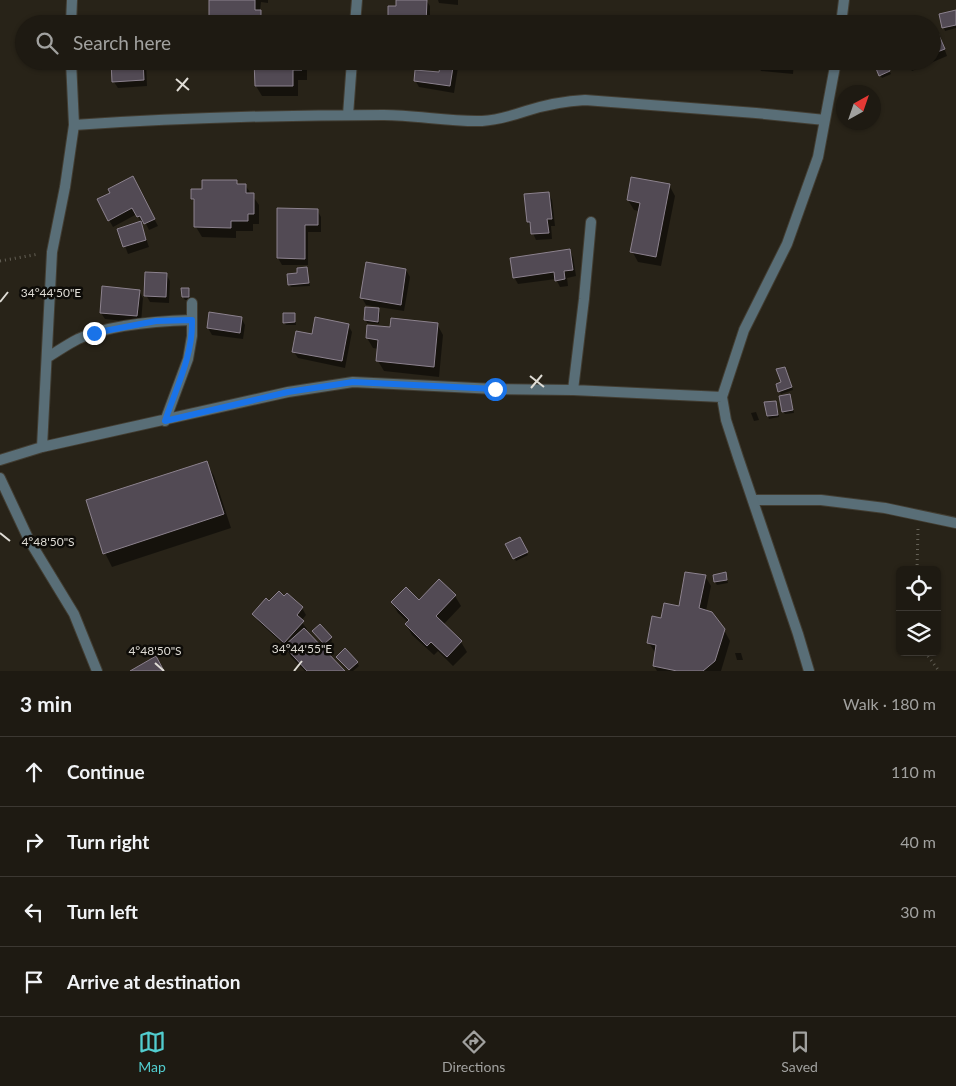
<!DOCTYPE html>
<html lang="en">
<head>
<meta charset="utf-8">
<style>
	body { margin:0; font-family:Lato,sans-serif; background:#2b2720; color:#f1f3f6 }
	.controls { position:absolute; right:15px; bottom:15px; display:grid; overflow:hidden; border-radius:8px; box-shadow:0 1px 4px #0004 }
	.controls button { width:45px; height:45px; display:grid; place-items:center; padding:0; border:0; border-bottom:1px solid #3c3832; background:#1e1a12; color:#f1f3f6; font:25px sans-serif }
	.compass { position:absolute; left:836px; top:85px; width:45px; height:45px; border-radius:50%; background:#1e1a12; box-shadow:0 1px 4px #0004; rotate:40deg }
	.stop { position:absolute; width:15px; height:15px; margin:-11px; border:4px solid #1a73e8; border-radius:50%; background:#fff }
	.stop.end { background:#1a73e8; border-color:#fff; box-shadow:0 1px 5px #0008 }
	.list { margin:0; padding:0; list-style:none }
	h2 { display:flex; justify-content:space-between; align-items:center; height:65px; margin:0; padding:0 20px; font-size:21px }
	h2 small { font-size:16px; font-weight:400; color:#a1a19f }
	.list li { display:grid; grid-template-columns:32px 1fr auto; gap:15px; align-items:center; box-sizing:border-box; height:70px; padding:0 20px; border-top:1px solid #3c3832 }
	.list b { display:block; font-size:19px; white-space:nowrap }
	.list em { font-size:16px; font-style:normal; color:#a1a19f }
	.icon { flex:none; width:28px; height:28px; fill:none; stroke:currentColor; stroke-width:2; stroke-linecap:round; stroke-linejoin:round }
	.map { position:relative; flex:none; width:956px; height:671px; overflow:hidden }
	.search { position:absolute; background:#1e1a12; box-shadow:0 1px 4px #0004; left:15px; right:15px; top:15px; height:55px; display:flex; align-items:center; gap:12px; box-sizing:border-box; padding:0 18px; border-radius:28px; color:#a1a19f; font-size:19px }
	.sheet { height:345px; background:#1e1a12 }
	nav { display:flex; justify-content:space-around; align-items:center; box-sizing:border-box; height:70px; border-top:1px solid #3c3832; background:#1e1a12; font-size:14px; color:#a1a19f }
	nav a { display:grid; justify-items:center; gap:2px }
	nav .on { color:#52cdcf }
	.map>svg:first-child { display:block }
	.shadow { fill:#0007 }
	.building { fill:#524a54; stroke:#8c828e }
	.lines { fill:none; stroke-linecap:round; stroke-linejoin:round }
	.service-casing { stroke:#423d32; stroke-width:12 }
	.minor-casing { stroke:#423d32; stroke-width:12 }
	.path { stroke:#646056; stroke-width:3; stroke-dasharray:1 4; stroke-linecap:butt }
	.service { stroke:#596e77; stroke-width:10 }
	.minor { stroke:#596e77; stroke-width:10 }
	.route { stroke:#1a73e8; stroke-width:6 }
	.ticks { fill:none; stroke:#dfdcd5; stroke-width:2 }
	.ticks-label { font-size:12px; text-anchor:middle; fill:#dfdcd5; stroke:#0e0c08; stroke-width:5; stroke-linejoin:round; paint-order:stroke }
</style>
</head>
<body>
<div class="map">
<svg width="956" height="671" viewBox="0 0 956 671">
	<rect width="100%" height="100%" fill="#282318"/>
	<path class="shadow" d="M 210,0 L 268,0 L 268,3 L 261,2 L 260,11 L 266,24 L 210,24 Z
		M 397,0 L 426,0 L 430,6 L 430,24 L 390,24 L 397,7 Z
		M 438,0 L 458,0 L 458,5 L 439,3 Z
		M 956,11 L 956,28 L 945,31 L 940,15 Z
		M 147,20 L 154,20 L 156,24 L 147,24 Z
		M 932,37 L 942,42 L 947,56 L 912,71 L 906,61 L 932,61 Z
		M 112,61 L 146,61 L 147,86 L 118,88 L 114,82 Z
		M 249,61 L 307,61 L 307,80 L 298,80 L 298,96 L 262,96 L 256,86 L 256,71 L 254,71 Z
		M 442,61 L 459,61 L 454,93 L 419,87 L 415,80 L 440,74 Z
		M 758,61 L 794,61 L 793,74 L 761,71 L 758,65 Z
		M 885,61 L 891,74 L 882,78 L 880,75 Z
		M 236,182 L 238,185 L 245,185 L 259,205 L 259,224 L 253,224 L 253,231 L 236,231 L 236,238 L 202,237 L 196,227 L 196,204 L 192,199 L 203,190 Z
		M 136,185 L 158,226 L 149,230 L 145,222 L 141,224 L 149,247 L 128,254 L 119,230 L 141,222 L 137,214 L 113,227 L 109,220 Z
		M 669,185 L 675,196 L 661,266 L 638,262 L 632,251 L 639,211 L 634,210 L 628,200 Z
		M 548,193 L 552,200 L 555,226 L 551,226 L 552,239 L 536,240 L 528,222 Z
		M 317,210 L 321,217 L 321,232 L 308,232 L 308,265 L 282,265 L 278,258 Z
		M 569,250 L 573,257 L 576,276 L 567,278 L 568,286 L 560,287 L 556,279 L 518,284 L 514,277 Z
		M 306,268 L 310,286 L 291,287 L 289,284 Z
		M 406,270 L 410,277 L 404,311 L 366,305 L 362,298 Z
		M 166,274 L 170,281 L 169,303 L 150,302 L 146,295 Z
		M 188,289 L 190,292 L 190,300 L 185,300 L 183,297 Z
		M 139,291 L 143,298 L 141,323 L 105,319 L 101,313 Z
		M 378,310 L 380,313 L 379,324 L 367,323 L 366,320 Z
		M 210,313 L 241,318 L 245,325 L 243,339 L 212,335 L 208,328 Z
		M 294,315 L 296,325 L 286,325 L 284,322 Z
		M 437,324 L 443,335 L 439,377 L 384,371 L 378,361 L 379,349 L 373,348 L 367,338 L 391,328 Z
		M 348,325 L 352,332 L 345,368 L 298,358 L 294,352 L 313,335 Z
		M 786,371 L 793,390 L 781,394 L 779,391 Z
		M 790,396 L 794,413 L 785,414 L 783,411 Z
		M 776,402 L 779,417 L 769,419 L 768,416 Z
		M 756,412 L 759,420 L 754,421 L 751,413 Z
		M 206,462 L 214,476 L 231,528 L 112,567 L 105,553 Z
		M 519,538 L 528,555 L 516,561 L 507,545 Z
		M 725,574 L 728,583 L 717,585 L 715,582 Z
		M 705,576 L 711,586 L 706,611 L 724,630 L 730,641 L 721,671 L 657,671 L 654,666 L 656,654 L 649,643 L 661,619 L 680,607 Z
		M 287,594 L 302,608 L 306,615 L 301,621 L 307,629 L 305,631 L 343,671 L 305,671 L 291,657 L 285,646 L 258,621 L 254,614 L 270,603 L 285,598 Z
		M 455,596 L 461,606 L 443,625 L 461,642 L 467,652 L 453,666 L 438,651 L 434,655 L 412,635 L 406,624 L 408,622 L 398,613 L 392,603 L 419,602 Z
		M 315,634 L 331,638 L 332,641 L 326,646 Z
		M 735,653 L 741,653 L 743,660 L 737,660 Z
		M 339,660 L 357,663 L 359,666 L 353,671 L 350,671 Z"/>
	<path class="building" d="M 209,0 L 255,0 L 255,10 L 261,10 L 261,24 L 209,24 Z
		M 396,0 L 427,0 L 426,24 L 388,24 L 388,6 L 396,6 Z
		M 956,10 L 956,25 L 942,28 L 939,14 Z
		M 938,33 L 945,49 L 932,54 L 932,36 Z
		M 111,61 L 143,61 L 144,80 L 112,82 Z
		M 254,61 L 301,61 L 302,70 L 293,70 L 293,86 L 255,86 Z
		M 441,61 L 454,61 L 450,86 L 414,81 L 415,70 L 439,72 Z
		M 756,61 L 790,61 L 789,67 L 756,65 Z
		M 873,61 L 886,61 L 890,71 L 879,76 Z
		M 133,176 L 155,219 L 144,224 L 140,216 L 137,217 L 132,208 L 108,221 L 97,199 L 110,193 L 108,189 Z
		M 631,177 L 670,184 L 656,257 L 630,252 L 640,203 L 627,200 Z
		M 202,180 L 237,180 L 237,184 L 246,184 L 246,193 L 254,193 L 254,214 L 248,214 L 248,221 L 231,221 L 231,228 L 194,227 L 194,199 L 191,199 L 191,189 L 202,189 Z
		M 549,192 L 552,219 L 547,219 L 549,233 L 531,234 L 530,222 L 527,222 L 524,194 Z
		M 277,208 L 318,209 L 318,225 L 305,225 L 305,259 L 277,258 Z
		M 141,221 L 146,240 L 123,247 L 117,229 Z
		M 570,249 L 573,270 L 564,271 L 565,279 L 555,281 L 554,272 L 513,278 L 510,258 Z
		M 366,262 L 406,269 L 401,305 L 360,298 Z
		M 307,267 L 309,283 L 288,285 L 287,274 L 297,273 L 297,268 Z
		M 145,272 L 167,273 L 166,297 L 144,296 Z
		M 102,286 L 140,290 L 137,316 L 100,313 Z
		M 181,288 L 189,288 L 189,297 L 182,297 Z
		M 365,307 L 379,308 L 378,322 L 364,320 Z
		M 209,312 L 242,317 L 240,333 L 207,328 Z
		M 283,313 L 295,313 L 295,322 L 283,323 Z
		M 315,317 L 349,324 L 342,361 L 292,352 L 296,331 L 312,334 Z
		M 391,318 L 438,323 L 434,367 L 376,361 L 378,340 L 366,338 L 367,325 L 390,327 Z
		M 785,367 L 792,387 L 778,392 L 776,384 L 781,382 L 776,369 Z
		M 790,394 L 793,410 L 782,412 L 779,396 Z
		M 776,401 L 778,415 L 767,416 L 764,402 Z
		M 207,461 L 224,514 L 103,554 L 86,500 Z
		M 520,537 L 528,552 L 513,559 L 505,544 Z
		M 685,572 L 706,575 L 699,608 L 712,612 L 725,629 L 715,661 L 703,671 L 677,671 L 653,666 L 656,645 L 647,643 L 652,616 L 661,618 L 664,603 L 679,606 Z
		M 726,572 L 727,580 L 714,582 L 713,575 Z
		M 439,579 L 456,595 L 436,616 L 462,641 L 447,657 L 431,642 L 427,646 L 405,624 L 409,620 L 391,602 L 406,587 L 419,600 Z
		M 279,591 L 284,596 L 287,593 L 303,607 L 297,615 L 304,621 L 284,643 L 252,614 L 266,598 L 269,601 Z
		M 320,624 L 332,637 L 324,644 L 312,631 Z
		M 304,628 L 345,671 L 307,671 L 284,646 Z
		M 345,648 L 358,662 L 349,670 L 336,657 Z
		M 156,656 L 164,671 L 130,671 Z"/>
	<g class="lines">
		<defs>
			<path id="service" d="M 753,500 L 821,500 L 885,508 L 956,523"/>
			<path id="minor" d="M 71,24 L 72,0
				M 355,24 L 357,0
				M 841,24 L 844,0
				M 348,115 L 352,61
				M 74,125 C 177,118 280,115 384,115 C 416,115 449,122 482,121 C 498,120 511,116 526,111 C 545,105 565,101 585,100 L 756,113 L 825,120
				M 48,357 C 58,351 68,344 78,339 C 108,325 159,321 192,320
				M 573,390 L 584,299 L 591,222
				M 165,421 L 188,359 L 192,336 L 192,303
				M 42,447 L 52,252 L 65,187 L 74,125 L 71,61
				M 0,460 L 42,447 L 288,392 L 353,382 L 495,389 L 573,390 L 722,397
				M 0,478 L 29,540 L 74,614 L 97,671
				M 809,671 L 798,634 L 738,457 L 726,420 L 722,397 L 744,330 L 787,244 L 818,157 L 836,61"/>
		</defs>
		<use href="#service" class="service-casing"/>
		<use href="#minor" class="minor-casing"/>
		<path class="path" d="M 0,261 L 39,254
			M 917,570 L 918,529
			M 925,652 L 939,671"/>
		<use href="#service" class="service"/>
		<use href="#minor" class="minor"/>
	</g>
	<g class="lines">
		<path class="route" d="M 94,333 L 156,321 L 192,320 C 193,356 176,388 165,421 L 288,392 L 353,382 L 495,389"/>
	</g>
	<path class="ticks" d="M 176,79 L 189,90M 177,91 L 188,78M 0,302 L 8,292M 530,376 L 544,387M 531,388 L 542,375M 0,533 L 10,541M 155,663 L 164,671M 294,671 L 302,661"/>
	<g class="ticks-label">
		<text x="51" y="297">34°44'50"E</text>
		<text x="48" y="546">4°48'50"S</text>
		<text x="302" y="653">34°44'55"E</text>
		<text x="155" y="655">4°48'50"S</text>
	</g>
</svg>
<div class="controls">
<button><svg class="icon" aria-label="locate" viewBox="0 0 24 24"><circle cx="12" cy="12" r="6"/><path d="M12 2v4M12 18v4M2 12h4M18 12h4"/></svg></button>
<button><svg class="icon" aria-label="layers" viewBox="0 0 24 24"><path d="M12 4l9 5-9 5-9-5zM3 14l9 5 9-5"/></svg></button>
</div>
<svg class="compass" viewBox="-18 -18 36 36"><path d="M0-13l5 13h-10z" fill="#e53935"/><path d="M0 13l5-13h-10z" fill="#a1a19f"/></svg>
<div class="stop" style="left:495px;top:389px"></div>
<div class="stop end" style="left:94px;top:333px"></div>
<div class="search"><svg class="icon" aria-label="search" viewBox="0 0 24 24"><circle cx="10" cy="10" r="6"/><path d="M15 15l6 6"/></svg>Search here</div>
</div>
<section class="sheet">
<h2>3 min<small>Walk · 180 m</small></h2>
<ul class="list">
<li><svg class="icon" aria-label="ahead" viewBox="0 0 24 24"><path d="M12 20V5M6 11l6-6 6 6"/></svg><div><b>Continue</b></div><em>110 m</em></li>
<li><svg class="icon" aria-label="right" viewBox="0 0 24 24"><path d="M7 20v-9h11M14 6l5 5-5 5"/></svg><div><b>Turn right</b></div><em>40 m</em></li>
<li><svg class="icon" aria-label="left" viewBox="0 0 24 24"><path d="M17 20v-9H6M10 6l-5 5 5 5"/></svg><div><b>Turn left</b></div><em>30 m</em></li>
<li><svg class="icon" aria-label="arrive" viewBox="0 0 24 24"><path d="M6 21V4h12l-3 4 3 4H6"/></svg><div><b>Arrive at destination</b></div></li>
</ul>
</section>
<nav>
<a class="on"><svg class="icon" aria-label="map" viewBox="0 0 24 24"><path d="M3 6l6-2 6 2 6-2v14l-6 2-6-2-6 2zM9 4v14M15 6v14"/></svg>Map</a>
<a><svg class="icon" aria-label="directions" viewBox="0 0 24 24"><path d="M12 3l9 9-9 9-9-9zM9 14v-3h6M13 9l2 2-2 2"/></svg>Directions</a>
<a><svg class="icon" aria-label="saved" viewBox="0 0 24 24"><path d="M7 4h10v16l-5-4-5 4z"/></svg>Saved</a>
</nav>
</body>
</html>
